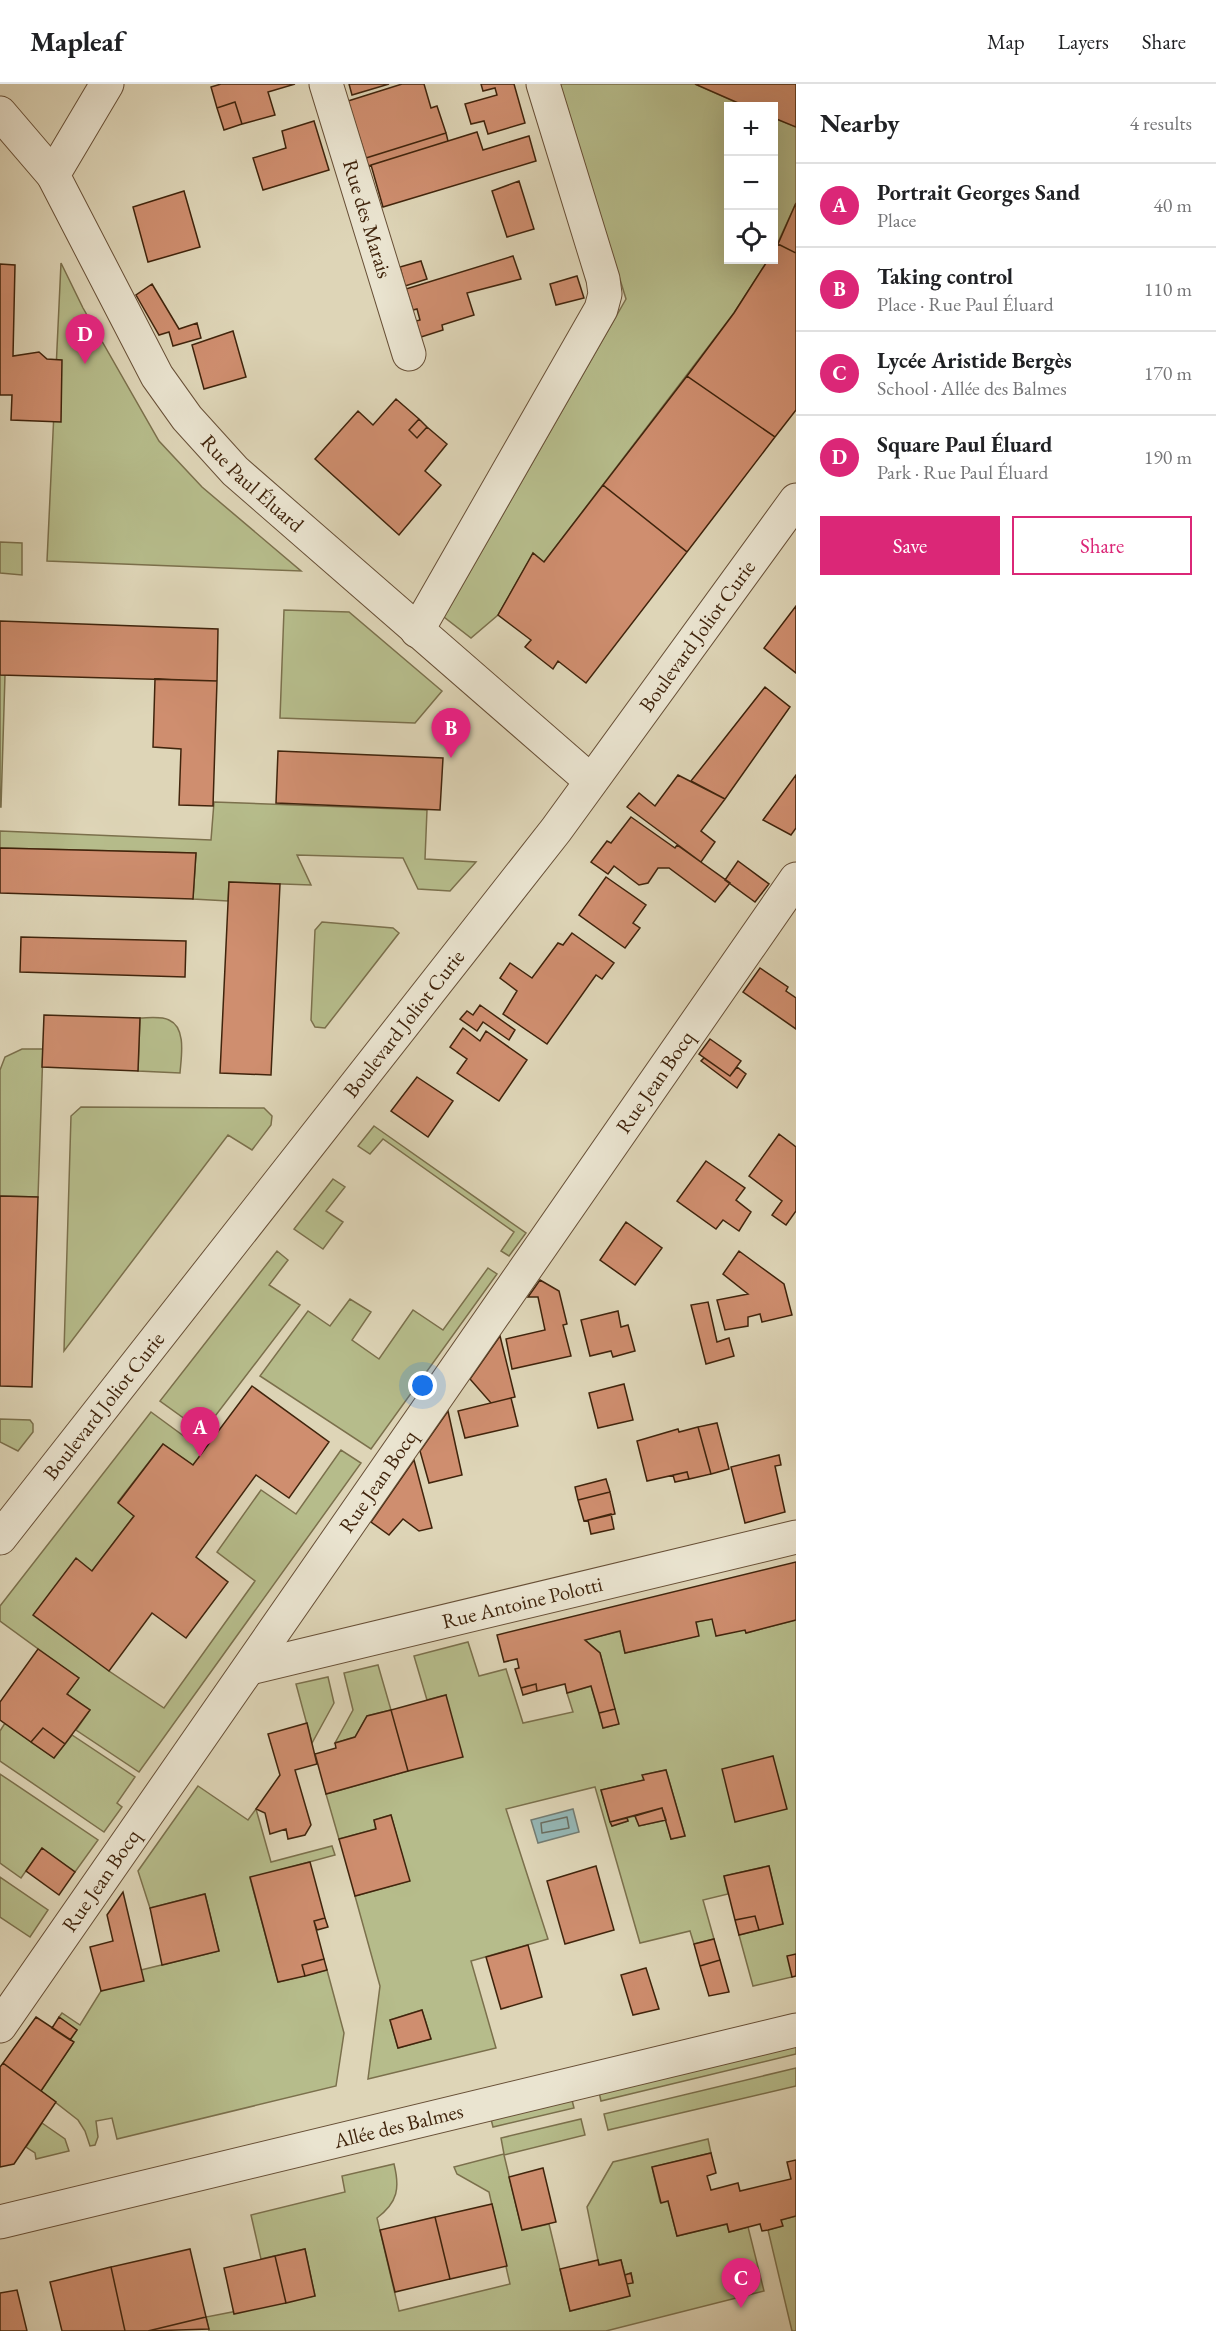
<!DOCTYPE html>
<html lang="en">
<head>
<meta charset="utf-8">
<style>
	body { margin:0; font-family:"EB Garamond",serif; background:#f2f2f2; color:#202124 }
	.controls { position:absolute; right:18px; top:18px; display:grid; overflow:hidden; border-radius:0px; box-shadow:0 6px 24px #0002 }
	.controls button { width:54px; height:54px; display:grid; place-items:center; padding:0; border:0; border-bottom:2px solid #e0e0e0; background:#fff; color:#202124; font:30px sans-serif }
	.you { position:absolute; left:423px; top:1302px; width:21px; height:21px; margin:-15px; border:4px solid #fff; border-radius:50%; background:#1a73e8; box-shadow:0 0 0 9px #1a73e833 }
	.badge { display:grid; place-items:center; width:39px; height:39px; border-radius:50%; background:#db2777; color:#fff; font-size:20px; font-weight:700 }
	.pin { position:absolute; translate:-50% -50px; filter:drop-shadow(0 2px 3px #0008) }
	.pin::after { content:''; position:absolute; top:32px; width:21px; height:18px; background:inherit; clip-path:polygon(0 0,100% 0,50% 100%) }
	.list { margin:0; padding:0; list-style:none }
	h2 { display:flex; justify-content:space-between; align-items:center; height:78px; margin:0; padding:0 24px; font-size:26px }
	h2 small { font-size:20px; font-weight:400; color:#757577 }
	.list li { display:grid; grid-template-columns:39px 1fr auto; gap:18px; align-items:center; box-sizing:border-box; height:84px; padding:0 24px; border-top:2px solid #e0e0e0 }
	.list b { display:block; font-size:22px; white-space:nowrap }
	.list p { margin:0; font-size:20px; white-space:nowrap; color:#757577 }
	.list em { font-size:20px; font-style:normal; color:#757577 }
	.actions { display:flex; gap:12px; padding:18px 24px }
	.actions a { flex:1; padding:14px 0; border:2px solid #db2777; border-radius:0px; text-align:center; font-size:21px; color:#db2777 }
	.actions .main { background:#db2777; color:#fff }
	.icon { flex:none; width:33px; height:33px; fill:none; stroke:currentColor; stroke-width:2; stroke-linecap:round; stroke-linejoin:round }
	.map { position:relative; flex:none; width:796px; height:2247px; overflow:hidden }
	header { display:flex; align-items:center; gap:36px; box-sizing:border-box; height:84px; padding:0 30px; background:#fff; border-bottom:2px solid #e0e0e0 }
	header strong { font-size:28px }
	nav { display:flex; gap:33px; margin-inline-start:auto; font-size:21px }
	main { display:flex }
	aside { flex:1; background:#fff }
	.map>svg:first-child { display:block }
	.green { fill:#b6bc8b; stroke:#7b704c; stroke-width:1.5; fill-rule:evenodd }
	.water { fill:#95b7b6; stroke:#737c72; stroke-width:1.5 }
	.lines { fill:none; stroke-linecap:round; stroke-linejoin:round }
	.shore { stroke:#6a6e61; stroke-width:1.5 }
	.building { fill:#cf8e6f; stroke:#40240c; stroke-width:1.5 }
	.minor-casing { stroke:#685037; stroke-width:35 }
	.minor { stroke:#eae4d0; stroke-width:33 }
	.labels { text-anchor:middle; stroke-width:5; stroke-linejoin:round; paint-order:stroke }
	.street-label { font-size:21px; fill:#40240c; stroke:#eae4d0 }
</style>
</head>
<body>
<header>
<strong>Mapleaf</strong>
<nav><a>Map</a><a>Layers</a><a>Share</a></nav>
</header>
<main>
<div class="map">
<svg width="796" height="2247" viewBox="0 0 796 2247">
	<rect width="100%" height="100%" fill="#ded5b7"/>
	<filter id="stains"><feTurbulence type="fractalNoise" baseFrequency=".00333" numOctaves="4"/><feColorMatrix values="0 0 0 0 .2 0 0 0 0 .09 0 0 0 0 .02 0 0 0 .5 -.17"/></filter>
	<radialGradient id="worn" r=".72"><stop offset=".6" stop-color="#630" stop-opacity="0"/><stop offset="1" stop-color="#630" stop-opacity=".3"/></radialGradient>
	<path class="green" d="M 560,0 L 695,0 L 745,22 L 728,22 L 728,176 L 768,176 L 734,229 L 544,478 L 533,470 L 498,531 L 471,554 L 444,533 L 626,215 Z
		M 774,34 L 796,43 L 796,119 L 774,167 Z
		M 61,179 L 83,224 L 159,357 L 202,403 L 301,487 L 47,477 Z
		M 0,458 L 22,459 L 22,491 L 0,489 Z
		M 284,526 L 349,528 L 442,607 L 415,639 L 280,634 Z
		M 0,591 L 5,591 L 1,723 L 0,723 Z
		M 214,718 L 427,726 L 425,775 L 476,778 L 450,807 L 418,805 L 403,774 L 297,771 L 311,801 L 229,798 L 228,817 L 193,815 L 196,769 L 0,764 L 0,747 L 211,756 Z
		M 322,838 L 393,844 L 399,849 L 325,944 L 315,943 L 311,936 L 315,846 Z
		M 140,934 C 148,934 161,932 169,936 C 187,944 181,974 180,989 L 138,987 Z
		M 22,965 L 43,965 L 38,1113 L 0,1112 L 0,986 L 5,973 Z
		M 81,1023 L 264,1024 L 272,1032 L 271,1041 L 252,1066 L 228,1051 L 64,1267 L 71,1032 Z
		M 374,1042 L 526,1149 L 509,1172 L 501,1167 L 514,1148 L 383,1055 L 370,1070 L 358,1062 Z
		M 333,1095 L 345,1103 L 326,1127 L 343,1138 L 323,1165 L 294,1145 Z
		M 277,1167 L 288,1176 L 269,1201 L 300,1221 L 203,1348 L 160,1317 Z
		M 488,1184 L 497,1190 L 371,1365 L 260,1292 L 308,1227 L 330,1242 L 350,1215 L 371,1228 L 352,1256 L 379,1275 L 413,1226 L 443,1246 Z
		M 151,1328 L 204,1367 L 193,1381 L 163,1360 L 118,1418 L 134,1432 L 92,1487 L 109,1587 L 164,1624 L 255,1497 L 217,1468 L 261,1406 L 296,1430 L 341,1366 L 361,1379 L 139,1688 L 76,1646 L 90,1626 L 67,1610 L 78,1594 L 0,1537 L 0,1522 Z
		M 0,1335 L 30,1336 L 33,1340 L 33,1348 L 18,1367 L 0,1358 Z
		M 712,1535 L 745,1546 L 746,1549 L 796,1536 L 796,1870 L 792,1893 L 753,1902 L 739,1851 L 783,1840 L 769,1782 L 724,1792 L 728,1810 L 703,1816 L 714,1855 L 694,1860 L 690,1847 L 640,1859 L 595,1703 L 506,1725 L 548,1855 L 471,1877 L 496,1964 L 368,1995 L 380,1902 L 355,1812 L 409,1797 L 391,1731 L 374,1736 L 376,1745 L 339,1755 L 326,1710 L 408,1687 L 446,1611 L 427,1616 L 414,1572 L 468,1558 L 479,1592 L 506,1585 L 523,1639 L 573,1628 L 567,1609 L 591,1602 L 603,1644 L 618,1640 L 600,1569 L 585,1556 L 620,1547 L 625,1569 L 698,1552 L 696,1538 ZM 666,1686 L 685,1752 L 671,1755 L 666,1736 L 639,1742 L 635,1732 L 627,1734 L 628,1737 L 612,1742 L 601,1706 L 644,1696 L 643,1691 ZM 422,1926 L 431,1955 L 398,1964 L 390,1936 Z
		M 378,1581 L 391,1626 L 367,1632 L 355,1653 L 335,1659 L 353,1626 L 344,1589 Z
		M 328,1593 L 334,1619 L 312,1659 L 296,1600 Z
		M 5,1639 L 54,1674 L 72,1651 L 135,1693 L 117,1719 L 122,1723 L 104,1748 L 0,1677 L 0,1647 Z
		M 0,1690 L 98,1756 L 75,1788 L 42,1764 L 21,1794 L 0,1779 Z
		M 198,1702 L 248,1736 L 256,1725 L 271,1778 L 332,1762 L 335,1771 L 250,1794 L 278,1898 L 327,1886 L 344,1949 L 336,2002 L 117,2055 L 112,2034 L 96,2037 L 98,2053 L 95,2061 L 90,2062 L 85,2047 L 78,2036 L 41,2007 L 73,1959 L 70,1956 L 77,1946 L 59,1933 L 62,1929 L 80,1941 L 101,1907 L 141,1886 L 219,1867 L 205,1810 L 150,1824 L 138,1787 Z
		M 0,1793 L 48,1826 L 30,1853 L 0,1833 Z
		M 796,1961 L 796,1970 L 601,2017 L 599,2008 Z
		M 796,1984 L 796,2002 L 608,2046 L 604,2030 Z
		M 572,2016 L 574,2024 L 493,2043 L 491,2035 Z
		M 581,2035 L 585,2051 L 504,2071 L 522,2146 L 549,2140 L 570,2227 L 630,2212 L 627,2200 L 633,2198 L 631,2189 L 625,2191 L 621,2176 L 599,2181 L 587,2123 L 613,2078 L 708,2055 L 711,2069 L 652,2083 L 660,2118 L 668,2117 L 677,2152 L 727,2140 L 729,2148 L 748,2143 L 764,2207 L 606,2247 L 209,2247 L 206,2233 L 315,2212 L 305,2165 L 261,2175 L 251,2131 L 345,2108 L 342,2092 L 394,2080 C 400,2104 398,2118 377,2134 L 399,2227 L 510,2200 L 489,2108 L 457,2090 L 454,2083 L 504,2070 L 501,2054 Z
		M 42,2039 L 65,2055 L 69,2067 L 36,2075 L 35,2069 L 26,2063 Z
		M 796,2132 L 796,2247 L 792,2247 L 768,2146 L 782,2142 L 781,2136 Z"/>
	<path class="water" d="M 573,1725 L 579,1748 L 538,1759 L 531,1736 Z"/>
	<g class="lines">
		<path class="shore" d="M 567,1733 L 569,1744 L 542,1749 L 541,1739 Z"/>
	</g>
	<path class="building" d="M 221,0 L 295,0 L 268,8 L 275,31 L 242,40 L 235,18 L 217,24 L 211,3 Z
		M 349,0 L 389,0 L 352,11 Z
		M 402,0 L 424,0 L 431,24 L 437,22 L 446,49 L 366,74 L 348,17 Z
		M 481,0 L 514,0 L 525,39 L 488,50 L 484,37 L 471,40 L 465,20 L 497,11 L 495,4 L 483,7 Z
		M 695,0 L 796,0 L 796,43 L 774,34 L 774,22 L 745,22 Z
		M 235,18 L 242,40 L 224,46 L 217,24 Z
		M 314,37 L 329,86 L 263,106 L 253,74 L 286,64 L 282,47 Z
		M 477,48 L 483,66 L 529,52 L 536,77 L 383,123 L 371,81 Z
		M 446,49 L 448,57 L 368,82 L 366,74 Z
		M 519,97 L 534,145 L 507,153 L 492,107 Z
		M 184,107 L 200,163 L 148,178 L 133,123 Z
		M 796,119 L 796,169 L 778,160 Z
		M 778,160 L 796,169 L 796,326 L 775,353 L 687,292 L 734,229 L 768,176 L 774,176 L 774,167 Z
		M 513,172 L 521,195 L 467,209 L 474,231 L 442,241 L 443,246 L 421,253 L 416,237 L 420,236 L 417,225 L 413,226 L 406,205 Z
		M 421,177 L 427,195 L 405,202 L 400,183 Z
		M 0,180 L 15,181 L 13,272 L 39,268 L 47,275 L 62,276 L 61,338 L 11,336 L 12,311 L 0,311 Z
		M 577,192 L 584,214 L 556,221 L 550,200 Z
		M 152,200 L 179,245 L 197,239 L 201,254 L 173,262 L 169,248 L 159,251 L 136,211 Z
		M 233,247 L 246,293 L 204,305 L 192,261 Z
		M 687,292 L 775,353 L 687,468 L 603,401 Z
		M 396,315 L 419,335 L 409,346 L 417,354 L 427,343 L 447,360 L 425,387 L 441,401 L 399,451 L 315,375 L 358,327 L 373,341 Z
		M 419,335 L 427,343 L 417,354 L 409,346 Z
		M 603,401 L 687,468 L 586,599 L 558,577 L 553,585 L 525,563 L 531,556 L 498,531 L 533,469 L 544,478 Z
		M 796,522 L 796,589 L 764,564 Z
		M 0,537 L 218,545 L 217,597 L 0,591 Z
		M 155,595 L 217,597 L 213,722 L 179,721 L 181,665 L 153,663 Z
		M 765,603 L 790,623 L 725,715 L 691,697 Z
		M 278,667 L 443,674 L 440,726 L 276,719 Z
		M 678,691 L 725,715 L 701,747 L 715,758 L 701,778 L 627,723 L 639,709 L 655,722 Z
		M 796,691 L 796,744 L 791,751 L 763,736 Z
		M 631,733 L 675,764 L 677,761 L 730,799 L 715,818 L 669,784 L 658,784 L 648,799 L 639,801 L 614,782 L 608,790 L 591,778 L 607,757 L 611,759 Z
		M 0,764 L 196,769 L 193,815 L 0,809 Z
		M 738,777 L 769,800 L 755,818 L 725,796 Z
		M 606,793 L 646,821 L 633,839 L 640,844 L 625,864 L 579,831 Z
		M 229,798 L 280,800 L 271,991 L 220,989 Z
		M 572,849 L 614,879 L 602,895 L 596,891 L 547,960 L 503,930 L 517,907 L 500,894 L 510,879 L 532,894 L 558,859 L 563,861 Z
		M 21,853 L 186,857 L 185,893 L 20,888 Z
		M 760,884 L 788,903 L 786,907 L 796,914 L 796,945 L 743,908 Z
		M 480,921 L 515,946 L 509,956 L 483,938 L 477,947 L 460,935 L 467,927 L 473,931 Z
		M 44,931 L 140,934 L 138,987 L 42,983 Z
		M 463,944 L 480,957 L 486,947 L 527,976 L 499,1017 L 457,989 L 467,975 L 450,963 Z
		M 710,955 L 741,977 L 730,992 L 699,970 Z
		M 704,974 L 730,992 L 737,983 L 746,990 L 737,1004 L 701,977 Z
		M 417,993 L 453,1017 L 428,1053 L 391,1027 Z
		M 779,1050 L 796,1063 L 796,1127 L 786,1141 L 772,1131 L 782,1117 L 749,1092 Z
		M 706,1077 L 745,1104 L 736,1116 L 751,1128 L 739,1147 L 723,1136 L 716,1145 L 677,1117 Z
		M 0,1112 L 38,1113 L 32,1303 L 0,1302 Z
		M 626,1138 L 662,1164 L 635,1201 L 600,1176 Z
		M 739,1167 L 784,1200 L 792,1231 L 762,1238 L 760,1230 L 748,1233 L 748,1242 L 725,1246 L 717,1216 L 748,1210 L 723,1190 Z
		M 540,1196 L 559,1207 L 567,1240 L 563,1241 L 571,1272 L 512,1285 L 506,1255 L 545,1246 L 538,1213 L 528,1213 Z
		M 708,1218 L 717,1258 L 729,1254 L 734,1272 L 706,1280 L 691,1221 Z
		M 618,1227 L 621,1243 L 628,1241 L 635,1267 L 613,1273 L 611,1267 L 590,1272 L 581,1236 Z
		M 500,1252 L 515,1313 L 491,1319 L 470,1295 Z
		M 624,1300 L 633,1336 L 598,1344 L 589,1309 Z
		M 252,1302 L 329,1358 L 289,1414 L 256,1391 L 196,1473 L 228,1498 L 186,1554 L 152,1529 L 109,1587 L 33,1531 L 76,1474 L 92,1487 L 134,1432 L 118,1419 L 163,1360 L 193,1381 Z
		M 511,1314 L 518,1342 L 465,1354 L 458,1327 Z
		M 448,1327 L 462,1391 L 429,1399 L 420,1367 Z
		M 717,1339 L 729,1385 L 711,1390 L 698,1343 Z
		M 698,1343 L 711,1390 L 689,1395 L 687,1388 L 647,1397 L 637,1357 L 678,1345 L 679,1348 Z
		M 779,1371 L 781,1381 L 775,1382 L 785,1428 L 745,1439 L 731,1383 Z
		M 414,1376 L 432,1444 L 419,1447 L 403,1435 L 389,1451 L 371,1438 Z
		M 687,1388 L 689,1395 L 675,1398 L 673,1391 Z
		M 606,1395 L 610,1408 L 578,1416 L 575,1403 Z
		M 610,1408 L 615,1430 L 584,1437 L 578,1416 Z
		M 611,1430 L 614,1445 L 591,1450 L 588,1436 Z
		M 796,1478 L 796,1536 L 746,1549 L 745,1546 L 716,1552 L 712,1535 L 696,1538 L 699,1552 L 625,1569 L 620,1547 L 585,1556 L 600,1569 L 615,1625 L 599,1629 L 591,1602 L 567,1609 L 565,1600 L 537,1607 L 536,1600 L 521,1604 L 515,1585 L 519,1584 L 517,1575 L 504,1578 L 497,1551 Z
		M 38,1565 L 79,1594 L 67,1610 L 90,1626 L 65,1660 L 43,1644 L 31,1658 L 0,1636 L 0,1618 Z
		M 536,1600 L 537,1607 L 523,1611 L 521,1604 Z
		M 446,1611 L 463,1673 L 408,1687 L 391,1626 Z
		M 615,1625 L 619,1640 L 603,1644 L 599,1629 Z
		M 391,1626 L 408,1687 L 326,1710 L 315,1670 L 336,1664 L 335,1659 L 355,1653 L 367,1632 Z
		M 307,1639 L 317,1680 L 295,1686 L 311,1741 L 305,1751 L 288,1755 L 286,1745 L 270,1750 L 265,1729 L 256,1725 L 280,1691 L 268,1650 Z
		M 43,1644 L 65,1660 L 54,1674 L 31,1658 Z
		M 773,1672 L 787,1725 L 735,1738 L 722,1685 Z
		M 666,1686 L 685,1752 L 671,1755 L 662,1724 L 610,1738 L 601,1706 L 644,1696 L 642,1691 Z
		M 662,1724 L 666,1736 L 639,1742 L 635,1732 Z
		M 391,1731 L 410,1797 L 355,1812 L 339,1755 L 376,1745 L 374,1736 Z
		M 627,1734 L 628,1737 L 612,1742 L 610,1738 Z
		M 42,1764 L 75,1788 L 59,1811 L 26,1787 Z
		M 310,1778 L 325,1834 L 314,1837 L 324,1875 L 302,1881 L 305,1892 L 278,1898 L 250,1793 Z
		M 596,1782 L 614,1846 L 565,1860 L 547,1797 Z
		M 769,1782 L 783,1840 L 759,1846 L 755,1832 L 735,1836 L 724,1792 Z
		M 123,1808 L 144,1897 L 101,1907 L 90,1863 L 113,1857 L 107,1831 Z
		M 205,1810 L 219,1867 L 162,1881 L 150,1824 Z
		M 755,1832 L 759,1846 L 739,1851 L 735,1836 Z
		M 325,1834 L 328,1843 L 317,1846 L 314,1837 Z
		M 714,1855 L 720,1876 L 700,1882 L 694,1860 Z
		M 528,1861 L 542,1913 L 501,1925 L 486,1873 Z
		M 796,1870 L 796,1892 L 792,1893 L 787,1872 Z
		M 324,1875 L 327,1886 L 305,1892 L 302,1881 Z
		M 720,1876 L 729,1908 L 709,1912 L 700,1882 Z
		M 646,1884 L 659,1925 L 633,1931 L 621,1891 Z
		M 422,1926 L 431,1955 L 398,1964 L 390,1936 Z
		M 36,1933 L 74,1958 L 41,2007 L 3,1979 Z
		M 59,1933 L 77,1946 L 70,1956 L 52,1944 Z
		M 3,1979 L 56,2018 L 14,2080 L 0,2083 L 0,1983 Z
		M 711,2069 L 716,2089 L 707,2092 L 711,2106 L 738,2099 L 740,2107 L 791,2095 L 787,2078 L 796,2076 L 796,2132 L 781,2136 L 783,2142 L 768,2146 L 762,2147 L 760,2140 L 729,2148 L 727,2140 L 677,2152 L 668,2117 L 661,2119 L 652,2083 Z
		M 543,2084 L 556,2138 L 522,2146 L 509,2093 Z
		M 492,2120 L 507,2182 L 450,2195 L 435,2133 Z
		M 435,2133 L 450,2195 L 395,2208 L 380,2146 Z
		M 190,2165 L 206,2233 L 148,2247 L 125,2247 L 111,2183 Z
		M 305,2165 L 315,2212 L 286,2219 L 275,2172 Z
		M 275,2172 L 286,2219 L 234,2230 L 224,2184 Z
		M 598,2176 L 599,2181 L 621,2176 L 630,2212 L 570,2227 L 560,2185 Z
		M 111,2183 L 125,2247 L 62,2247 L 50,2198 Z
		M 631,2189 L 633,2199 L 627,2200 L 625,2191 Z
		M 17,2206 L 27,2247 L 0,2247 L 0,2209 Z
		M 206,2233 L 209,2245 L 148,2247 Z"/>
	<g class="lines">
		<defs>
			<g id="minor">
				<path id="s1" d="M 326,0 L 409,270"/>
				<path id="s2" d="M 0,29 L 53,91 L 157,292 L 187,334 L 235,387 L 591,697"/>
				<path d="M 53,91 L 107,0"/>
				<path d="M 417,547 L 601,225 L 605,210 L 603,195 L 543,0"/>
				<path id="s3" d="M 0,1454 L 556,746 L 796,416"/>
				<path id="s4" d="M 250,1584 L 796,1453"/>
				<path id="s5" d="M 0,1942 L 796,795"/>
				<path id="s6" d="M 0,2138 L 796,1946"/>
			</g>
		</defs>
		<use href="#minor" class="minor-casing"/>
		<use href="#minor" class="minor"/>
	</g>
	<g class="labels">
		<g class="street-label">
			<text dy="7" stroke="none"><textPath href="#s1" startOffset="141">Rue des Marais</textPath></text>
			<text dy="7" stroke="none"><textPath href="#s2" startOffset="452">Rue Paul Éluard</textPath></text>
			<text dy="7" stroke="none"><textPath href="#s3" startOffset="1140">Boulevard Joliot Curie</textPath></text>
			<text dy="7" stroke="none"><textPath href="#s3" startOffset="654">Boulevard Joliot Curie</textPath></text>
			<text dy="7" stroke="none"><textPath href="#s5" startOffset="1149">Rue Jean Bocq</textPath></text>
			<text dy="7" stroke="none"><textPath href="#s3" startOffset="168">Boulevard Joliot Curie</textPath></text>
			<text dy="7" stroke="none"><textPath href="#s5" startOffset="663">Rue Jean Bocq</textPath></text>
			<text dy="7" stroke="none"><textPath href="#s4" startOffset="280">Rue Antoine Polotti</textPath></text>
			<text dy="7" stroke="none"><textPath href="#s5" startOffset="177">Rue Jean Bocq</textPath></text>
			<text dy="7" stroke="none"><textPath href="#s6" startOffset="410">Allée des Balmes</textPath></text>
		</g>
	</g>
	<rect width="100%" height="100%" filter="url(#stains)"/>
	<rect width="100%" height="100%" fill="url(#worn)"/>
</svg>
<div class="controls">
<button>+</button>
<button>−</button>
<button><svg class="icon" aria-label="locate" viewBox="0 0 24 24"><circle cx="12" cy="12" r="6"/><path d="M12 2v4M12 18v4M2 12h4M18 12h4"/></svg></button>
</div>
<div class="you"></div>
<div class="pin badge" style="left:200px;top:1373px">A</div>
<div class="pin badge" style="left:451px;top:674px">B</div>
<div class="pin badge" style="left:741px;top:2224px">C</div>
<div class="pin badge" style="left:85px;top:280px">D</div>
</div>
<aside>
<h2>Nearby<small>4 results</small></h2>
<ul class="list">
<li><span class="badge">A</span><div><b>Portrait Georges Sand</b><p>Place</p></div><em>40 m</em></li>
<li><span class="badge">B</span><div><b>Taking control</b><p>Place · Rue Paul Éluard</p></div><em>110 m</em></li>
<li><span class="badge">C</span><div><b>Lycée Aristide Bergès</b><p>School · Allée des Balmes</p></div><em>170 m</em></li>
<li><span class="badge">D</span><div><b>Square Paul Éluard</b><p>Park · Rue Paul Éluard</p></div><em>190 m</em></li>
</ul>
<div class="actions"><a class="main">Save</a><a>Share</a></div>
</aside>
</main>
</body>
</html>
